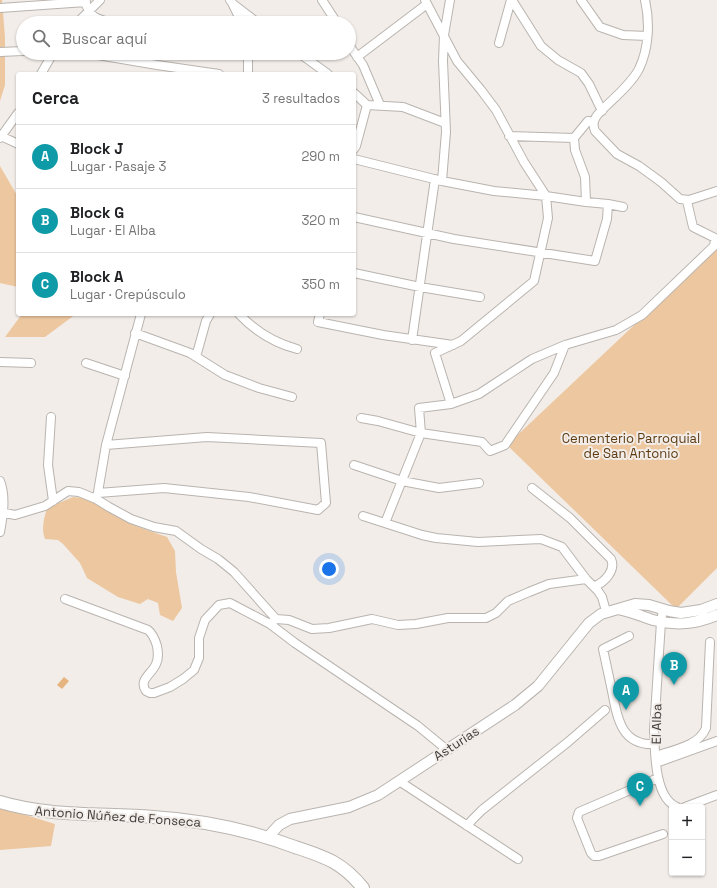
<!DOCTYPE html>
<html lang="es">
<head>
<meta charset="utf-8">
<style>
	body { margin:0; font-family:"Space Grotesk",sans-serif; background:#f6f6f6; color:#202124 }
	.controls { position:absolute; right:12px; bottom:12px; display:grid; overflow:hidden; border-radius:4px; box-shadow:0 1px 3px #0004 }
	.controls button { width:36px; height:36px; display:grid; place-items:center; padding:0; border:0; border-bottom:1px solid #e0e0e0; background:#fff; color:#202124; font:20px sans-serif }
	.you { position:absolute; left:329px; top:569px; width:14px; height:14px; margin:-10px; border:3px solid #fff; border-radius:50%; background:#1a73e8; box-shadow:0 0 0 6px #1a73e833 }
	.badge { display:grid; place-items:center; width:26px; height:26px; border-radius:50%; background:#1e6374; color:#fff; font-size:13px; font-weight:700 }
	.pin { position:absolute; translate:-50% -33px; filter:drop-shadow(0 1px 2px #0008) }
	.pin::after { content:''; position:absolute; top:21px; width:14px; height:12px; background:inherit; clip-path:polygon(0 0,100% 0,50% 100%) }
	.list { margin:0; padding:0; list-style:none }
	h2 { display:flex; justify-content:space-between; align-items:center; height:52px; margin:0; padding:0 16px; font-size:17px }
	h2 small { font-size:13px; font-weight:400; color:#757577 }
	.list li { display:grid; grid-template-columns:26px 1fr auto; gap:12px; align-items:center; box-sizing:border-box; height:64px; padding:0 16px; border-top:1px solid #e0e0e0 }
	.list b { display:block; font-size:15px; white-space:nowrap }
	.list p { margin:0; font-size:13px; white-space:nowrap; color:#757577 }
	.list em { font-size:13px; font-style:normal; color:#757577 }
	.icon { flex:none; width:22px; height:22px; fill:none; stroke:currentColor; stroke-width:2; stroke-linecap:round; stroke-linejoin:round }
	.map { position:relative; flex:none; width:717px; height:888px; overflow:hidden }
	.search { position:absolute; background:#fff; box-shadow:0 1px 3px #0004; left:16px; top:16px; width:340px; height:44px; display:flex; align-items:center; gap:10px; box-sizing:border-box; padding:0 14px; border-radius:22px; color:#757577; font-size:15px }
	.panel { position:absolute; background:#fff; box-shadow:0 1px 3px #0004; left:16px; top:72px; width:340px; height:244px; border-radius:4px }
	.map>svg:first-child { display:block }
	.green { fill:#edc7a0 }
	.water { fill:#e6b47e }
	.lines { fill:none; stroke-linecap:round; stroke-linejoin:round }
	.minor-casing { stroke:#b9b4af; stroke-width:10 }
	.tertiary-casing { stroke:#b9b4af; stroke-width:12 }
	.primary-casing { stroke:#b9b4af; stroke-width:14 }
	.minor { stroke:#fff; stroke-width:8 }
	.tertiary { stroke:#fff; stroke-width:10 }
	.primary { stroke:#fff; stroke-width:12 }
	.labels { text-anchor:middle; stroke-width:4; stroke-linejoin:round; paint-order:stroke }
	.park-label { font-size:13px; fill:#5d3b12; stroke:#f2ede8 }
	.street-label { font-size:13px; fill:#3f3c3a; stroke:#f2ede8 }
</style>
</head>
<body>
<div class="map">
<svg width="717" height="888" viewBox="0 0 717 888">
	<rect width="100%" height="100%" fill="#f2ede8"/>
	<path class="green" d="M 0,0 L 2,0 L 5,37 L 5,85 L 0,101 Z
		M 0,166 L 18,197 L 18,287 L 0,283 Z
		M 717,247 L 717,568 L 676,609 L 507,445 Z
		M 22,314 L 76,314 L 45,337 L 5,337 Z
		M 73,497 L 86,498 L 136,526 L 167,537 L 175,551 L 176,572 L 182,608 L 173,621 L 160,615 L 158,603 L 148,599 L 140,604 L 118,597 L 87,578 L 80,563 L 63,544 L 58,540 L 45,539 C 41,528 44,519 47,508 Z
		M 0,807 L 55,824 L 51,846 L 0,850 Z"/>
	<path class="water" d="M 64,677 L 69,681 L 62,689 L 57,685 Z"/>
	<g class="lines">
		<defs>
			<path id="minor" d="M 85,0 C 88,18 99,20 115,23
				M 230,0 L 233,4 L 258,23
				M 322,0 L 337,23
				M 425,0 L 457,61 L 481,90 L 496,110 L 524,162 L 546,196 L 548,218 L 534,281 L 461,341 L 435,353 L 451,404
				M 512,0 L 541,46 L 558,60 L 581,73 L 589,84 L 602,111
				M 581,0 L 600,27 L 623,35 L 647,36
				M 645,0 C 650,22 649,48 639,69 C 631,84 616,96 604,108 C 602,111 598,113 596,117 C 593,121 593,126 595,131 L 617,154 L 639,166 L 661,182 L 680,199 L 689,200 L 717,191
				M 233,5 L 242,23
				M 0,8 L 86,2
				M 77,23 L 100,0
				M 499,43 L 511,0
				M 349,45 L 363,65 L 380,105
				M 0,52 L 23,51
				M 299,53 L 328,74
				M 248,54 L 248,74
				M 98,55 L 157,65 L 219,74
				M 357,57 L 427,4
				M 41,74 L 53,53
				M 354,93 L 367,105 L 403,107 L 445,123
				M 1,136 L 18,144
				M 509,136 L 574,138
				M 0,138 L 18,113
				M 354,149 L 356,146 L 367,105
				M 354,159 L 442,181 L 494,191 L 546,196 L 586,202 L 608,204 L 623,207
				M 442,181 L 446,132 L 443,61 L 444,35 L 450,0
				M 687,201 L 693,227 L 717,239
				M 586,202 L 585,177 L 575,150 L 574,138 L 588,121 L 593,122
				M 354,217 L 454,239 L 595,261 L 607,219 L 608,204
				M 354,273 L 420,287 L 480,297
				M 239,314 C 255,331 274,343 297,349
				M 320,314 L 318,322 L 383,335 L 453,345
				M 135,333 L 190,353 L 225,375 L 259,388 L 292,397
				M 412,340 L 435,179
				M 196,357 L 206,321 L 210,314
				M 0,362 L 31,363
				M 86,363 L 125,376
				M 51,417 L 48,465 L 53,501
				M 361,418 L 378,421 L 421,433 L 482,442 L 490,451 L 505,445 L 554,373 L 565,345
				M 354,465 L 402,481 L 439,488 L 479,483
				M 0,481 C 6,496 3,516 0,532
				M 532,488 L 570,518 L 611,559 C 616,570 605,582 595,586
				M 98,493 L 164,488 L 249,497 L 318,510 L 326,503 L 321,443 L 207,437 L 106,445
				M 97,498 L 106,445 L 141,314
				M 0,512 L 15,515 L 45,506 L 68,491 L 79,492 L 96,499 L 109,507 L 131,519 L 154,527 L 176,531 L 201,549 L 218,559 L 234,572 L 276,619
				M 363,516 L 422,535 L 436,538 L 478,542 L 541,539 L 562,547 L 586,579 L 598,591 L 602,597 L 606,611
				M 385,523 L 421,433 L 419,408 L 451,404 L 479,394 L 532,359 L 565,345 L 616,330 L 642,315 L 714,246 L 715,239
				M 65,599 L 148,630 C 153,634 155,639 157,646 C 158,652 159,658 156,664 C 152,674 138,680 146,691 L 150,693 L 154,693 L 170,687 L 183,679 L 194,670 L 199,658 L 199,638 L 205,620 L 219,605 L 230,603 L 270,624 L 295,643 L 418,726 L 446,749
				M 663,609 L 661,622 L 654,730 C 655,751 654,798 677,807
				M 270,624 L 276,619 L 289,620 L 312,629 L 329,628 L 372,619 L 398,625 L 416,624 L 448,618 L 486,618 L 496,613 L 508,601 L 529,592 L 549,584 L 586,579
				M 629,636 L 603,649 C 606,663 609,677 612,691 C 617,717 621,746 655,744
				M 656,756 C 673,750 699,746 706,728 L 710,642
				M 656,763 L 717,741
				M 658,778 L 579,812 L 577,818 L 591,853 L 594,856 L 599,856 L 663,834
				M 399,781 L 518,859
				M 685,807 L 717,795
				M 467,826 L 472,820 L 482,810 L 568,742 L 605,710"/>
			<path id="tertiary" d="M 618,609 C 630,611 641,616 653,620 C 677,626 695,624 717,615
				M 268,837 L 279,825 L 290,819 L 349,807 L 378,795 L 515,705 L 538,686 L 589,623 L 601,614 L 635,604 L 649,605 L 669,611 L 681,613 L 701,610 L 717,604"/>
			<path id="primary" d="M 0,802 C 50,817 102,813 153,817 C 202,820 249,830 295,847 C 325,857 342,862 363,888"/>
		</defs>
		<use href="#minor" class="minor-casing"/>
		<use href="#tertiary" class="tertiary-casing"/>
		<use href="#primary" class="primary-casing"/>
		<use href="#minor" class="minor"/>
		<use href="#tertiary" class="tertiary"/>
		<use href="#primary" class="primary"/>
	</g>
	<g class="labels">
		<g class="park-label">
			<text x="631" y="443">Cementerio Parroquial<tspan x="631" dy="15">de San Antonio</tspan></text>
		</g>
		<g class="street-label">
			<text transform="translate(656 724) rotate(-89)" y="5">El Alba</text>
			<text transform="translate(456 743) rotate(-33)" y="5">Asturias</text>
			<text transform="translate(118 816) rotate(4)" y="5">Antonio Núñez de Fonseca</text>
		</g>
	</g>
</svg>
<div class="controls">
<button>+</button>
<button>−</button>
</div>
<div class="you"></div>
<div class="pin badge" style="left:626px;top:710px;background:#0f9aa8">A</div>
<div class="pin badge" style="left:674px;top:685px;background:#0f9aa8">B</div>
<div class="pin badge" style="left:640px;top:806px;background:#0f9aa8">C</div>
<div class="search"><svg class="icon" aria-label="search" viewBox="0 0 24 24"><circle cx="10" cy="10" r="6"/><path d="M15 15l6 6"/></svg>Buscar aquí</div>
<section class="panel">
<h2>Cerca<small>3 resultados</small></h2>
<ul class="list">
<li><span class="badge" style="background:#0f9aa8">A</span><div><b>Block J</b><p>Lugar · Pasaje 3</p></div><em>290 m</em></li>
<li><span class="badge" style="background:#0f9aa8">B</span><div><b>Block G</b><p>Lugar · El Alba</p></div><em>320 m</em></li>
<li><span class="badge" style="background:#0f9aa8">C</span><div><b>Block A</b><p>Lugar · Crepúsculo</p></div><em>350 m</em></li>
</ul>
</section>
</div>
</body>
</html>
